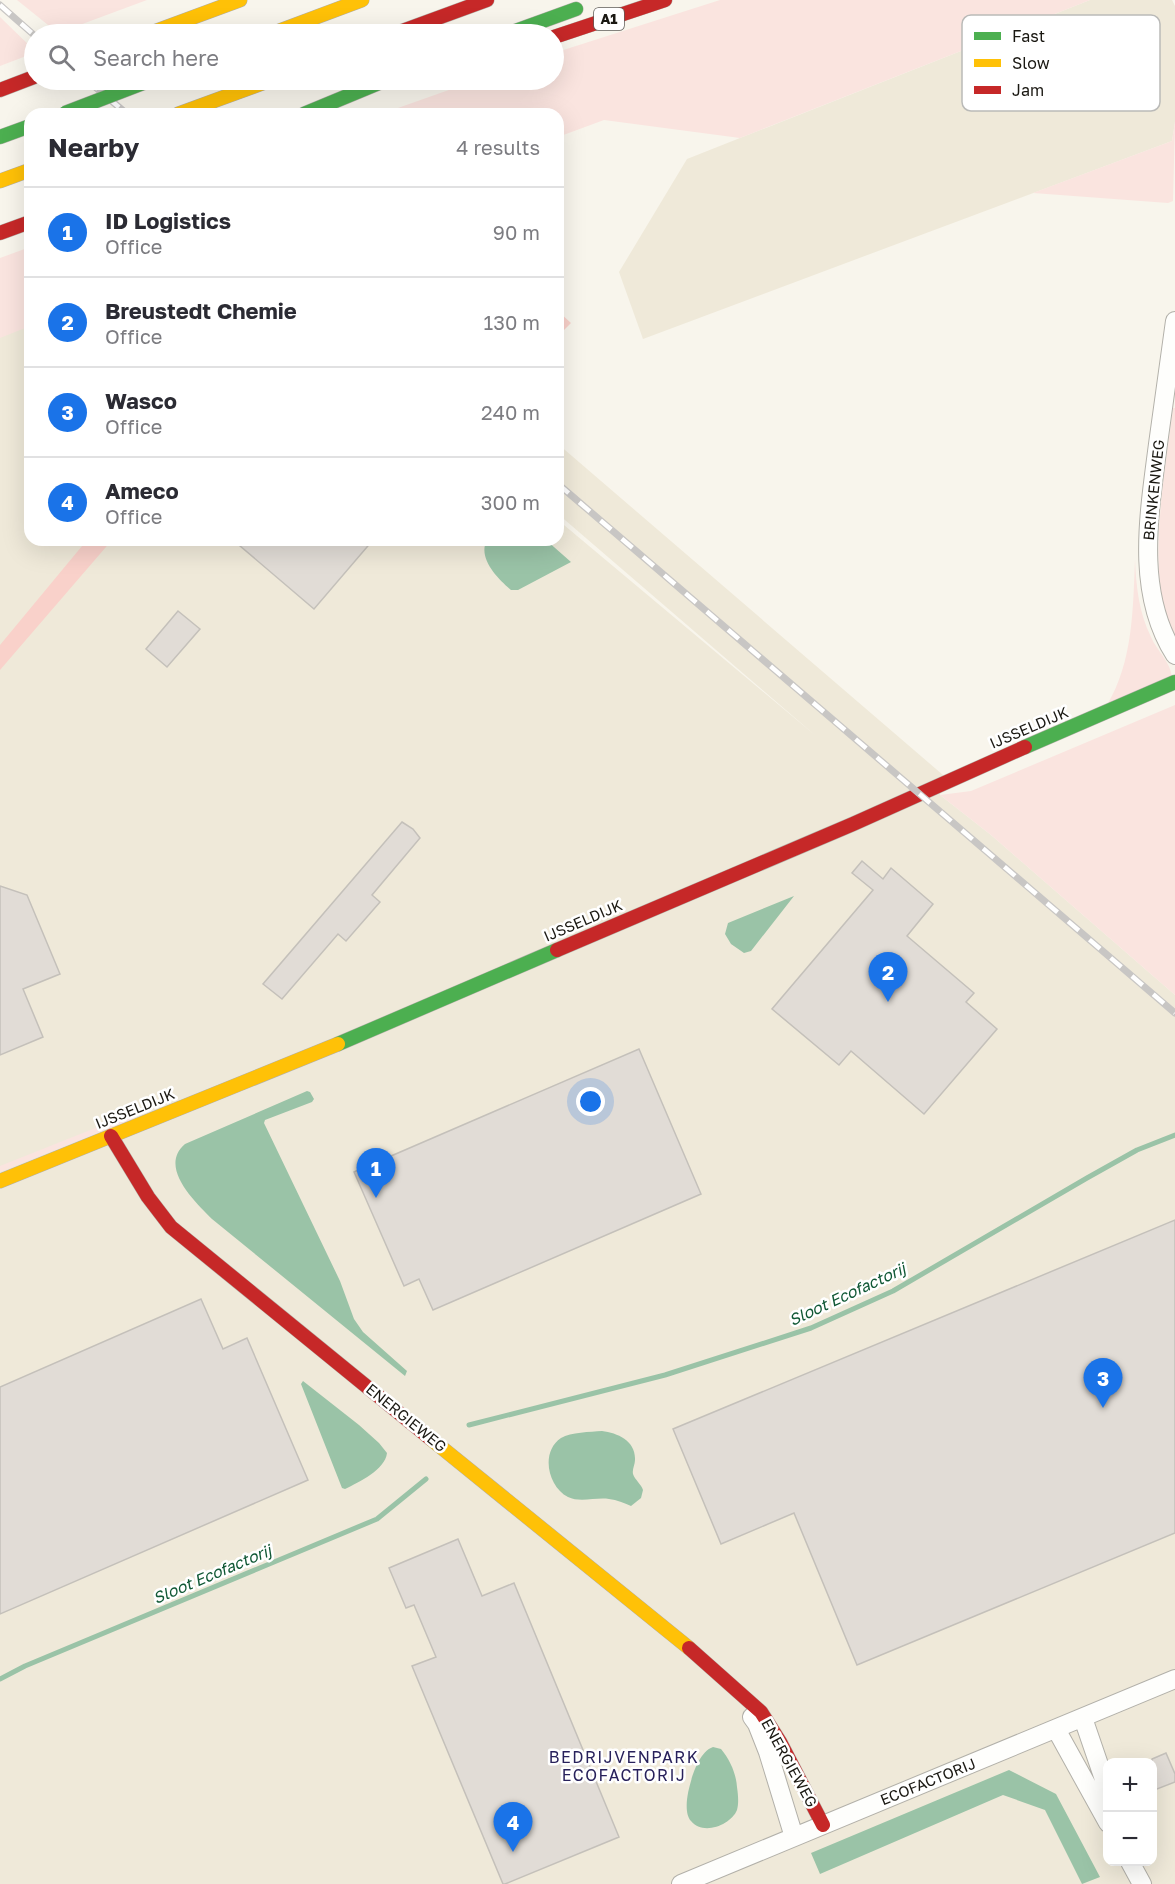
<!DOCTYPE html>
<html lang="en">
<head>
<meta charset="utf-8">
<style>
	body { margin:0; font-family:"Golos Text",sans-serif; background:#f7f7f7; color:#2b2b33 }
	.controls { position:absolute; right:18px; bottom:18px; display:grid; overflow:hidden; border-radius:12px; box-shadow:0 6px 24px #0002 }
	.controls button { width:54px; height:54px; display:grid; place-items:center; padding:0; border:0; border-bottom:2px solid #e1e1e2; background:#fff; color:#2b2b33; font:30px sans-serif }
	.you { position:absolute; left:591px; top:1102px; width:21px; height:21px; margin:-15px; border:4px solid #fff; border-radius:50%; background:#1a73e8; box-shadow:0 0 0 9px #1a73e833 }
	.badge { display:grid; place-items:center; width:39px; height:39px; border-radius:50%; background:#1a73e8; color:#fff; font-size:20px; font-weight:700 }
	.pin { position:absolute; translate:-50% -50px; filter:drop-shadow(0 2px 3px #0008) }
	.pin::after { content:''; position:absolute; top:32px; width:21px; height:18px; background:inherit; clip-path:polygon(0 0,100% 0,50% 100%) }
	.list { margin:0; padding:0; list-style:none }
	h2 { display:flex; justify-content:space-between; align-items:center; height:78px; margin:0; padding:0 24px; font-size:26px }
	h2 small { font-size:20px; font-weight:400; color:#7c7c81 }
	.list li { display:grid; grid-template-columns:39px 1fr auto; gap:18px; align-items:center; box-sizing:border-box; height:90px; padding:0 24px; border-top:2px solid #e1e1e2 }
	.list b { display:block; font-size:22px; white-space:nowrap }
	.list p { margin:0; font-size:20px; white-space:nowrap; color:#7c7c81 }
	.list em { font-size:20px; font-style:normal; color:#7c7c81 }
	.icon { flex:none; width:33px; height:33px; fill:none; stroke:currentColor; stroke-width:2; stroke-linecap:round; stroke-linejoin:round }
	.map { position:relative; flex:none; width:1175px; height:1884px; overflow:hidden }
	.search { position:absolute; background:#fff; box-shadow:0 6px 24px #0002; left:24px; top:24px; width:540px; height:66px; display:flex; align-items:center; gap:15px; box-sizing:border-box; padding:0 21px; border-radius:33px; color:#7c7c81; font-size:22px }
	.panel { position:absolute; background:#fff; box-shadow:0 6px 24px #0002; left:24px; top:108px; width:540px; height:438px; border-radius:18px }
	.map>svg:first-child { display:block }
	.built { fill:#efe9d9; fill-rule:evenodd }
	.green { fill:#fae4df }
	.forest { fill:#f9d1ca }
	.water { fill:#9ac3a7 }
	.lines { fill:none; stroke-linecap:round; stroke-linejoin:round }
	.stream { stroke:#9ac3a7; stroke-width:5 }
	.building { fill:#e1dcd6; stroke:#c4c0ba; stroke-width:1.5 }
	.street-casing { stroke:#b2b0a9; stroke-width:20 }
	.fast-casing { stroke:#b2b0a9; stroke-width:15 }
	.slow-casing { stroke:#b2b0a9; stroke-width:15 }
	.jam-casing { stroke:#b2b0a9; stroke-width:15 }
	.street { stroke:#fefefc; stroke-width:18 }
	.fast { stroke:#4caf50; stroke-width:14 }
	.slow { stroke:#ffc107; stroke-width:14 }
	.jam { stroke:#c62828; stroke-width:14 }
	.rail-casing { stroke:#c8c6c4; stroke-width:7 }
	.rail { stroke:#fff; stroke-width:4.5; stroke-dasharray:14; stroke-linecap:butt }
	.fast-bridge-casing { stroke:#b2b0a9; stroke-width:15; stroke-linecap:butt }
	.fast-bridge { stroke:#4caf50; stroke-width:14 }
	.labels { text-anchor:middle; stroke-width:5; stroke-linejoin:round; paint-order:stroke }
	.shield { fill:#fff; stroke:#5f5d59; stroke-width:1.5 }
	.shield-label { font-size:14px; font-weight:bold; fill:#1a1812 }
	.street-label { font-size:15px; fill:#1a1812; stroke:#fff }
	.water-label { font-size:16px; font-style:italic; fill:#105835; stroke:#fff }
	.neighbourhood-label { font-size:16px; letter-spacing:1.5px; fill:#28215b; stroke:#fff }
	.key { fill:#fff; stroke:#babab8; stroke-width:1.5 }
	.key-label { font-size:16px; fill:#1a1812 }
</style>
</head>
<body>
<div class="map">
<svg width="1175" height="1884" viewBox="0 0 1175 1884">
	<rect width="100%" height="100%" fill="#f8f5ec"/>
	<path class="built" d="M 1090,0 L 1172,0 L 1175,6 L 1175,122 L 1172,141 L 643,339 L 619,272 L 687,159 Z
		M 30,299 L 30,540 L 558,540 L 558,520 L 816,736 L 558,514 L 558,444 L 943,775 L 940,795 L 991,835 L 1175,995 L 1175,1884 L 0,1884 L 0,310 ZM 1108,1762 L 1152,1762 L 1152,1862 L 1108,1862 Z"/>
	<path class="green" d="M 17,0 L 147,0 L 58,33 Z
		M 720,0 L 1090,0 L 740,138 L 604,120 L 558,137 L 558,114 L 381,114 L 477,80 L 554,80 L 554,53 Z
		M 0,17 L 34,50 L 34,53 L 0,66 Z
		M 1175,122 L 1173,201 L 1168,203 L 1033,193 L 1172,141 Z
		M 30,247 L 30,326 L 0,338 L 0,258 Z
		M 1173,408 L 1175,408 L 1175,636 C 1143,583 1166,468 1173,408 Z
		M 1135,559 C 1136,586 1139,613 1151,637 C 1157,651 1171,662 1172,678 L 1107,705 C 1133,662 1133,609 1135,559 Z
		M 1175,705 L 1175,995 L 991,835 L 940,795 L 971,791 Z
		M 133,1113 L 135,1118 L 0,1172 L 0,1166 Z"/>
	<path class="forest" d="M 558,311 L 571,323 L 558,336 Z
		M 87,540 L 112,540 L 0,670 L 0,645 Z"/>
	<path class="water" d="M 487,540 L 546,540 L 571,562 L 518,590 L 511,590 C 498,579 477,558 487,540 Z
		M 794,896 L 751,951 L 744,953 L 731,944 L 725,934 L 728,923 Z
		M 307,1091 L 310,1092 L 314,1099 L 312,1102 L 265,1120 L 264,1123 L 340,1281 L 354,1319 L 363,1332 L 407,1371 L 405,1376 L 212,1219 C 195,1202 158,1167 185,1144 Z
		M 303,1381 L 359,1425 L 379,1443 L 387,1453 C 385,1470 359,1482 345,1489 L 342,1488 L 301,1384 Z
		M 602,1431 C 618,1433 636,1441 635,1460 C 635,1465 632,1469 633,1474 C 635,1480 641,1484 643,1490 L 641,1498 L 631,1506 C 624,1503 617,1500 609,1499 C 596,1497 580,1503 568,1497 C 548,1487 540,1452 561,1438 C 571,1432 590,1432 602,1431 Z
		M 713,1747 L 721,1749 C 730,1760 736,1773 737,1787 C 738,1794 739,1803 737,1810 C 731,1825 703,1836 691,1821 C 683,1812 688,1791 691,1781 C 694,1770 701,1751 713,1747 Z
		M 1009,1770 L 1056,1794 L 1100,1877 L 1082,1884 L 1045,1810 L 1003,1795 L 820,1874 L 811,1853 Z"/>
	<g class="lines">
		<path class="stream" d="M 469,1425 L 665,1375 L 811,1328 L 893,1291 L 1087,1178 L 1137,1150 L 1175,1135
			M 0,1679 L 25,1666 L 377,1519 L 426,1479"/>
	</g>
	<path class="building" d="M 233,540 L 373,540 L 314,609 Z
		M 178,611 L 200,629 L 167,667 L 146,649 Z
		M 402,822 L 413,829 L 420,838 L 372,895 L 380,902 L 346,941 L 338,934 L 282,999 L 263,984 Z
		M 862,861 L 883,879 L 891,868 L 933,904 L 907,936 L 974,993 L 966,1002 L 997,1029 L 924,1114 L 851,1051 L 839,1065 L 772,1009 L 873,890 L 852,873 Z
		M 0,886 L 27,895 L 60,974 L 23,989 L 43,1037 L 0,1055 Z
		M 639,1049 L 701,1194 L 433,1310 L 419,1279 L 404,1286 L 354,1172 Z
		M 1175,1220 L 1175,1533 L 857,1665 L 794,1513 L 721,1544 L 673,1429 Z
		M 201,1299 L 223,1349 L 247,1338 L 308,1480 L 0,1614 L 0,1387 Z
		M 458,1539 L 482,1596 L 514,1583 L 619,1837 L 505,1884 L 503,1884 L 412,1666 L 436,1657 L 414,1605 L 406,1608 L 389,1568 Z
		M 1166,1753 L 1175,1774 L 1175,1782 L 1152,1791 L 1152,1759 Z"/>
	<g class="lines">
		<defs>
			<path id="street" d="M 1175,321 C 1169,362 1164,403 1158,444 C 1149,515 1135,592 1175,655
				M 752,1717 L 757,1724 L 768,1752 L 794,1837
				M 1083,1718 L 1108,1791
				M 1056,1729 L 1108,1823
				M 1130,1862 L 1142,1884
				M 681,1884 L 1175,1679"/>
			<path id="fast" d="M 507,34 L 576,9
				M 304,114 L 386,80
				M 0,137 L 30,126
				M 1025,747 L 1175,682
				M 338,1044 L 557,950"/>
			<path id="slow" d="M 148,34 L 240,0
				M 271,34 L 362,0
				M 178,114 L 271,80
				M 0,181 L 30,170
				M 0,1181 L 338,1044
				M 431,1439 L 689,1648"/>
			<path id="jam" d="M 394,34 L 487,0
				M 554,37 L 665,0
				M 0,90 L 34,77
				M 0,233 L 30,222
				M 557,950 L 853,824 L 1025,747
				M 111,1136 L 148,1197 L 171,1227 L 431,1439
				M 689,1648 L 761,1712 L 780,1742 L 823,1825"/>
		</defs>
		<use href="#street" class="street-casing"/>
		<use href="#fast" class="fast-casing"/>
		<use href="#slow" class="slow-casing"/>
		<use href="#jam" class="jam-casing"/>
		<use href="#street" class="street"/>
		<use href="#fast" class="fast"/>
		<use href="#slow" class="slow"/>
		<use href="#jam" class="jam"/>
		<defs>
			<path id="rail" d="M 0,5 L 34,35
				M 87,80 L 127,114
				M 558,484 L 1175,1013"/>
		</defs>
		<use href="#rail" class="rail-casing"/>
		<use href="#rail" class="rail"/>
		<defs>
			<path id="fast-bridge" d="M 65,113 L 151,80"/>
		</defs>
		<use href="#fast-bridge" class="fast-bridge-casing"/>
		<use href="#fast-bridge" class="fast-bridge"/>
	</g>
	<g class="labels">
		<rect class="shield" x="594" y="8" width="30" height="22" rx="4.5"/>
		<g class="shield-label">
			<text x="609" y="24">A1</text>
		</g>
		<g class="street-label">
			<text transform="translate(1154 490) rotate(-84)" y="5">BRINKENWEG</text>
			<text transform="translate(1029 728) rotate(-23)" y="5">IJSSELDIJK</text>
			<text transform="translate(583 921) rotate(-23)" y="5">IJSSELDIJK</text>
			<text transform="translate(135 1109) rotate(-22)" y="5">IJSSELDIJK</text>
			<text transform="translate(406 1418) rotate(39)" y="5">ENERGIEWEG</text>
			<text transform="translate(789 1763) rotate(61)" y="5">ENERGIEWEG</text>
			<text transform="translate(928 1782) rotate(-22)" y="5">ECOFACTORIJ</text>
		</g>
		<g class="water-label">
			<text transform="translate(847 1294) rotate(-25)" y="6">Sloot Ecofactorij</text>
			<text transform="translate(212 1574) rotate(-23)" y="6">Sloot Ecofactorij</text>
		</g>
		<g class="neighbourhood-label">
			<text x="624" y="1763">BEDRIJVENPARK<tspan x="624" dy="18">ECOFACTORIJ</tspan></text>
		</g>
	</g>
	<rect x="962" y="15" width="198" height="96" rx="9" class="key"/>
	<rect x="974" y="32" width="27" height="8" fill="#4caf50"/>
	<rect x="974" y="59" width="27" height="8" fill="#ffc107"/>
	<rect x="974" y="86" width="27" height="8" fill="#c62828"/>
	<g class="key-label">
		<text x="1012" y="42">Fast</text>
		<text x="1012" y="69">Slow</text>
		<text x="1012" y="96">Jam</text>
	</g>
</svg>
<div class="controls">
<button>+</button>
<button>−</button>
</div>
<div class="you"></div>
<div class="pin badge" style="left:376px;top:1198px">1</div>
<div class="pin badge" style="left:888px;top:1002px">2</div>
<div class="pin badge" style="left:1103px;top:1408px">3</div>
<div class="pin badge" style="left:513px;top:1852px">4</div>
<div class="search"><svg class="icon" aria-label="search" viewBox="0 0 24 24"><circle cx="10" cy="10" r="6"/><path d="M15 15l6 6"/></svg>Search here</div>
<section class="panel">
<h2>Nearby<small>4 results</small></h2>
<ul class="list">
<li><span class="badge">1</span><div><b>ID Logistics</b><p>Office</p></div><em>90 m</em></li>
<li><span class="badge">2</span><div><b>Breustedt Chemie</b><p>Office</p></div><em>130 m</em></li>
<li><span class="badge">3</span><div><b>Wasco</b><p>Office</p></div><em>240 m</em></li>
<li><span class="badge">4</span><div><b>Ameco</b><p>Office</p></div><em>300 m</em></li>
</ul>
</section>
</div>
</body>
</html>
